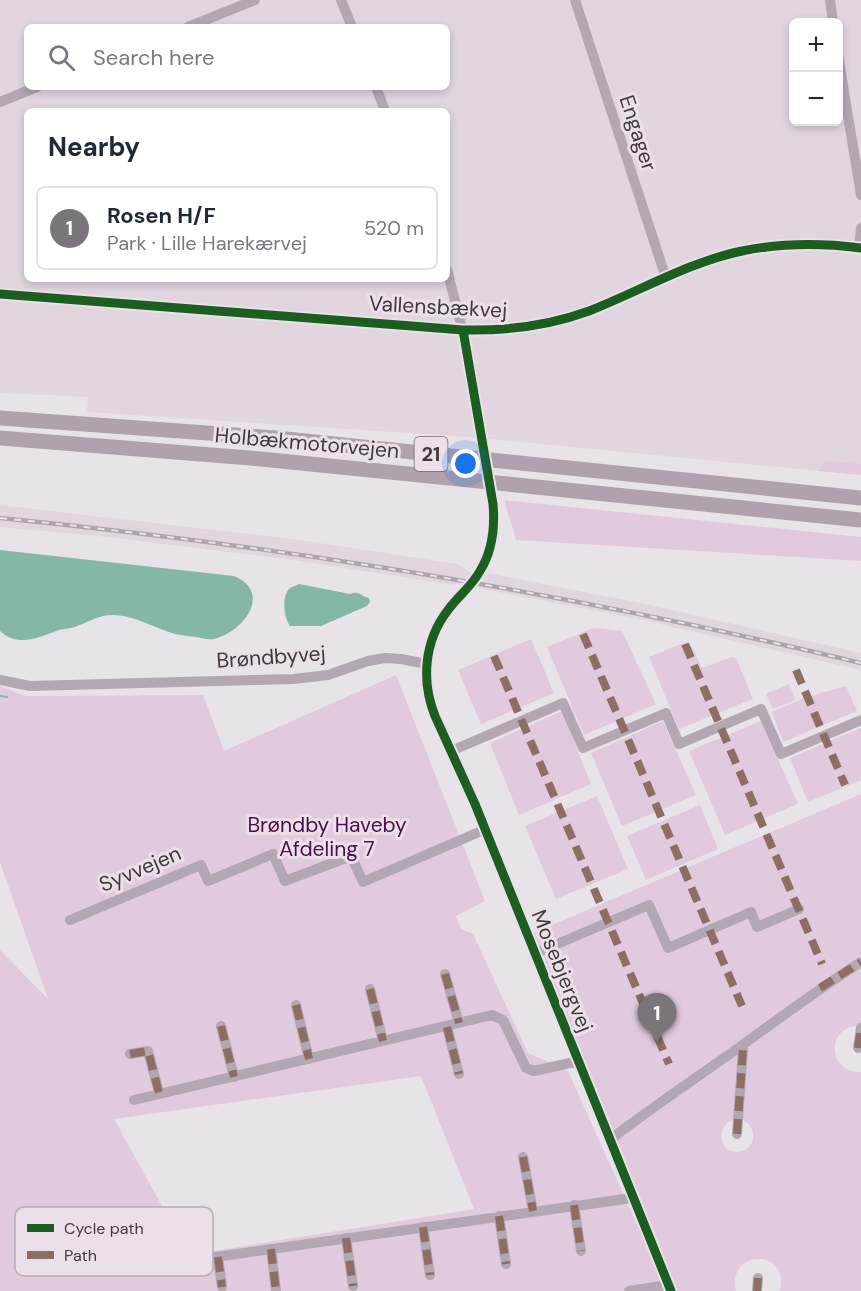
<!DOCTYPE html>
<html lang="en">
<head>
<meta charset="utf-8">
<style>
	body { margin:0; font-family:"DM Sans",sans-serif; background:#f2f2f3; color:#1f2937 }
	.controls { position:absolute; right:18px; top:18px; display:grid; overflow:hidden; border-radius:9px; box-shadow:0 3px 9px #0003 }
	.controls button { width:54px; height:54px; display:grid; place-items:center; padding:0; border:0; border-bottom:2px solid #e0e1e3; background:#fff; color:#1f2937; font:30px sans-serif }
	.you { position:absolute; left:466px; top:464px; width:21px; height:21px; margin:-15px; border:4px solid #fff; border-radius:50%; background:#1a73e8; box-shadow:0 0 0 9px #1a73e833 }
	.badge { display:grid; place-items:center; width:39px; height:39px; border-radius:50%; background:#7a757a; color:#fff; font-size:20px; font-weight:700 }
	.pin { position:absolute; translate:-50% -50px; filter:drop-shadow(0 2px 3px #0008) }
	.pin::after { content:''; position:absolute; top:32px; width:21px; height:18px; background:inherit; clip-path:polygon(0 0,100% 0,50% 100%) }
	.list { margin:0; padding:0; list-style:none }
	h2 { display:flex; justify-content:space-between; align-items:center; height:78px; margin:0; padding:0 24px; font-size:26px }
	h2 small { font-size:20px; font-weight:400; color:#747a83 }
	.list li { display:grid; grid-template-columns:39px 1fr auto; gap:18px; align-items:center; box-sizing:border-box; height:84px; margin:0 12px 12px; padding:0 12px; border:2px solid #e0e1e3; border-radius:9px }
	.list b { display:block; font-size:22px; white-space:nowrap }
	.list p { margin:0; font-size:20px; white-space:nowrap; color:#747a83 }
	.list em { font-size:20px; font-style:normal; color:#747a83 }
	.icon { flex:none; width:33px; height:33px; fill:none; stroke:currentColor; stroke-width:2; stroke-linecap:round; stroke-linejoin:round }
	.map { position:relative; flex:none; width:861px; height:1291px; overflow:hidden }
	.search { position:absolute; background:#fff; box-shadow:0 3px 9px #0003; left:24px; top:24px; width:426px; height:66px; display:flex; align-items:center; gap:15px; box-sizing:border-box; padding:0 21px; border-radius:9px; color:#747a83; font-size:22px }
	.panel { position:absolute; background:#fff; box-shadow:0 3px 9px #0003; left:24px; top:108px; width:426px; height:174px; border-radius:9px }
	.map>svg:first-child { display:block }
	.built { fill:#e1d6e0; fill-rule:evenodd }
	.green { fill:#e1cade; fill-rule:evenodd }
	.water { fill:#85b7a6 }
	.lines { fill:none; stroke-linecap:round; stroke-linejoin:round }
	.stream { stroke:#85b7a6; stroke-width:2 }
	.minor-tunnel { stroke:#c6c1c6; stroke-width:10; stroke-dasharray:10 5; stroke-linecap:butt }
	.minor { stroke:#b2a7b2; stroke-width:10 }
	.highway { stroke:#afa2ae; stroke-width:15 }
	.rail-casing { stroke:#aca6ac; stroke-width:4.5 }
	.rail { stroke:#ebe0ea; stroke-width:2; stroke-dasharray:7; stroke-linecap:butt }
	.quiet { stroke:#8d6e63; stroke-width:8; stroke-dasharray:15 8; stroke-linecap:butt }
	.cycleway-casing { stroke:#ebe0ea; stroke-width:13 }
	.cycleway { stroke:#1b5e20; stroke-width:9 }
	.labels { text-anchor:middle; stroke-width:6; stroke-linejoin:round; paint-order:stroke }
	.shield { fill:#ebe0ea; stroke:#726c72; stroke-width:1.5 }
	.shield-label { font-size:20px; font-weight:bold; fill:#3e3a3e }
	.street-label { font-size:21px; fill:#3e3a3e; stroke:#ebe0ea }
	.park-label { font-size:21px; fill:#4b1049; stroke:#ebe0ea }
	.key { fill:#ebe0ea; stroke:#b7aeb6; stroke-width:1.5 }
	.key-label { font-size:16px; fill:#3e3a3e }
</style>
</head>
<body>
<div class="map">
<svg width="861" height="1291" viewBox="0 0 861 1291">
	<rect width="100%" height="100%" fill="#e8e3e8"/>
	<path class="built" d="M 0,0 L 861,0 L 861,464 L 826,460 L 818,471 L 469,437 L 87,412 L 88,397 L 0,393 ZM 794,22 L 838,22 L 838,122 L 794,122 ZM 27,27 L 447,27 L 447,87 L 27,87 ZM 27,111 L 447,111 L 447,279 L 27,279 Z
		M 0,505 L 293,539 L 458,564 L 471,573 L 464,582 L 454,585 L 286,559 L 97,536 L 0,527 Z
		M 487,573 L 645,604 L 861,653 L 861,670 L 642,620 L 478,588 Z"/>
	<path class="green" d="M 826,460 L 861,464 L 861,475 L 818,471 Z
		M 504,500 L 861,537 L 861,561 L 516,540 Z
		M 593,628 L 622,631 L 656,704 L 584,735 L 547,647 Z
		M 531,639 L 554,693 L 481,724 L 458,670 Z
		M 681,644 L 692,647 L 702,668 L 731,657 L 736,658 L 753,699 L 679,729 L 649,657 Z
		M 396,675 L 485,901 L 456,916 L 461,929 L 473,934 L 528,1053 L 568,1071 L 667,1291 L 0,1291 L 0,950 L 48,999 L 0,862 L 0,686 L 25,696 L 203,695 L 224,751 ZM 421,1076 L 474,1209 L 189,1255 L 114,1119 Z
		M 789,684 L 796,700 L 773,709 L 766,694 Z
		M 846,686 L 857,711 L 783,742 L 772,712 L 804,698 Z
		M 562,711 L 591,784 L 519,815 L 490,743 Z
		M 663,721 L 696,795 L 622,826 L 591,753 Z
		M 761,721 L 798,804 L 725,835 L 689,751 Z
		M 861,728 L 861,780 L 808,802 L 790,758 Z
		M 861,794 L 861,956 L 622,1124 L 861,959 L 861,1026 C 826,1024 826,1073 861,1072 L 861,1291 L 780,1291 C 790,1247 726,1249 736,1291 L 674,1291 L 533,933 ZM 735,1119 C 759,1119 759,1152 737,1152 C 716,1151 717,1124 735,1119 Z
		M 597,796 L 628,869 L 556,899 L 525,826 Z
		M 700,805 L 718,849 L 646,880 L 627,836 Z"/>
	<path class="water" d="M 0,550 L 234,576 C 273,592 244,632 214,639 C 208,640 202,638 196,637 C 187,636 177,635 169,632 C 148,625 125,611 103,616 C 94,618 86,623 77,626 C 72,629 65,628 59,630 C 40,637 18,648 0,631 Z
		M 299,584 L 350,594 C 360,590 361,597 369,598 L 370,602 L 367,606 L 321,626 L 290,626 C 284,618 281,596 290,588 C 292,587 297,585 299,584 Z"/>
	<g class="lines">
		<path class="stream" d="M 0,696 L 7,697"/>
		<path class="minor-tunnel" d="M 483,446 L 492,496"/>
		<path class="minor" d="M 341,0 L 352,27
			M 575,0 L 666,278
			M 830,0 L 833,22
			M 188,27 L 255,0
			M 838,55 L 861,195
			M 376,87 L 385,111
			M 0,102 L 37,87
			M 859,248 L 861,228
			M 447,270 L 468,351 L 483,446
			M 0,294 L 463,330 C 507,331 548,326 589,311 C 640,291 689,262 742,251 C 781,243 822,243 861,248
			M 492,496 C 496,521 494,545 482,568 C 474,583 461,594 450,607 C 425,637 421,680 435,716 L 475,804 L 671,1291
			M 0,680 L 30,686 L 294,679 L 328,675 L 368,661 L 385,658 L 401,659 L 427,664
			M 451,751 L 563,703 L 583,748 L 666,713 L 679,744 L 761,709 L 781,754 L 861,720
			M 70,920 L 201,865 L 208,881 L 273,854 L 285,881 L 351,856 L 363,882 L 486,829
			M 536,953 L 649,905 L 668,948 L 751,912 L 757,927 L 799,909
			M 445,974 L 459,1023
			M 370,989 L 383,1041
			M 296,1005 L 309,1059
			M 221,1026 L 234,1077
			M 447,1027 L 459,1074
			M 858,1048 L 861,1028
			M 130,1054 L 148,1051 L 159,1093
			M 134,1100 L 492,1015 L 503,1020 L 526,1068 L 534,1071 L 579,1061
			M 737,1134 L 743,1049 L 741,1046
			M 611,1139 C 653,1106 698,1077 741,1046 C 781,1017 820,988 861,962
			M 523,1157 L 533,1211
			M 574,1205 L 581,1251
			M 499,1216 L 506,1264
			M 423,1227 L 430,1275
			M 346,1238 L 353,1286
			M 271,1249 L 276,1291
			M 218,1257 L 222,1287
			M 201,1259 L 632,1198
			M 629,1291 L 668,1285
			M 757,1291 L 758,1278"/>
		<path class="highway" d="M 0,418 L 276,438 L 861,498
			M 0,438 L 261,459 L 861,520"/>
		<defs>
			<path id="rail" d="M 0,518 C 291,547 577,595 861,663"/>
		</defs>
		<use href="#rail" class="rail-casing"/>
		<use href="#rail" class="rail"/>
		<path class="quiet" d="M 583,634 L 742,1006
			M 685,644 L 822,964
			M 494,656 L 669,1064
			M 796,670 L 845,785
			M 445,974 L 459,1023
			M 820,988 L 861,962
			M 370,989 L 383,1041
			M 296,1005 L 309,1059
			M 221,1026 L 234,1077
			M 447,1027 L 459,1074
			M 858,1048 L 861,1028
			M 130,1054 L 148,1051 L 159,1093
			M 737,1134 L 743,1049 L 741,1046
			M 523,1157 L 533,1211
			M 574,1205 L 581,1251
			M 499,1216 L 506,1264
			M 423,1227 L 430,1275
			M 346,1238 L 353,1286
			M 271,1249 L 276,1291
			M 218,1257 L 222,1287
			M 757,1291 L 758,1278"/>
		<defs>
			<path id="cycleway" d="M 0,294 L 463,330 C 507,331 548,326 589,311 C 640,291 689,262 742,251 C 781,243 822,243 861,248
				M 463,330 L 493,504 C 495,527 493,550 480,571 C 472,586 458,596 448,610 C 424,641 421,681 435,716 L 475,804 L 671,1291"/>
		</defs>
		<use href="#cycleway" class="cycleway-casing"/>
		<use href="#cycleway" class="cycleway"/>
	</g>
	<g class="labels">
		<rect class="shield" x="414.5" y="437" width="33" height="34" rx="4.5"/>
		<g class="shield-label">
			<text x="431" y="461">21</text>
		</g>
		<g class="street-label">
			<text transform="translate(638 133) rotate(72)" y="7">Engager</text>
			<text transform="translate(438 307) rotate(3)" y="7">Vallensbækvej</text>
			<text transform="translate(307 443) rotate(5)" y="7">Holbækmotorvejen</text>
			<text transform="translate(271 657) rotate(-4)" y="7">Brøndbyvej</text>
			<text transform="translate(140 869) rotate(-23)" y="7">Syvvejen</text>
			<text transform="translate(562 971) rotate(68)" y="7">Mosebjergvej</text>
		</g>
		<g class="park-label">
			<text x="327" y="832">Brøndby Haveby<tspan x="327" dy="24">Afdeling 7</tspan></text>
		</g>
	</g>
	<rect x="15" y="1207" width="198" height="69" rx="9" class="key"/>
	<rect x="27" y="1224" width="27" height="8" fill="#1b5e20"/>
	<rect x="27" y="1251" width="27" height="8" fill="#8d6e63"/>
	<g class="key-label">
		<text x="64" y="1234">Cycle path</text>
		<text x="64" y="1261">Path</text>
	</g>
</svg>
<div class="controls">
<button>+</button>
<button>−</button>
</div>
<div class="you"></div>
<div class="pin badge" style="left:657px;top:1043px">1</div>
<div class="search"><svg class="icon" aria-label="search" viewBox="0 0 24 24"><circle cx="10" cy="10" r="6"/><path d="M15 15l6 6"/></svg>Search here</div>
<section class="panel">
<h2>Nearby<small></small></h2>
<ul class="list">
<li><span class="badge">1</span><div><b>Rosen H/F</b><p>Park · Lille Harekærvej</p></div><em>520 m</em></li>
</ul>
</section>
</div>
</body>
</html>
